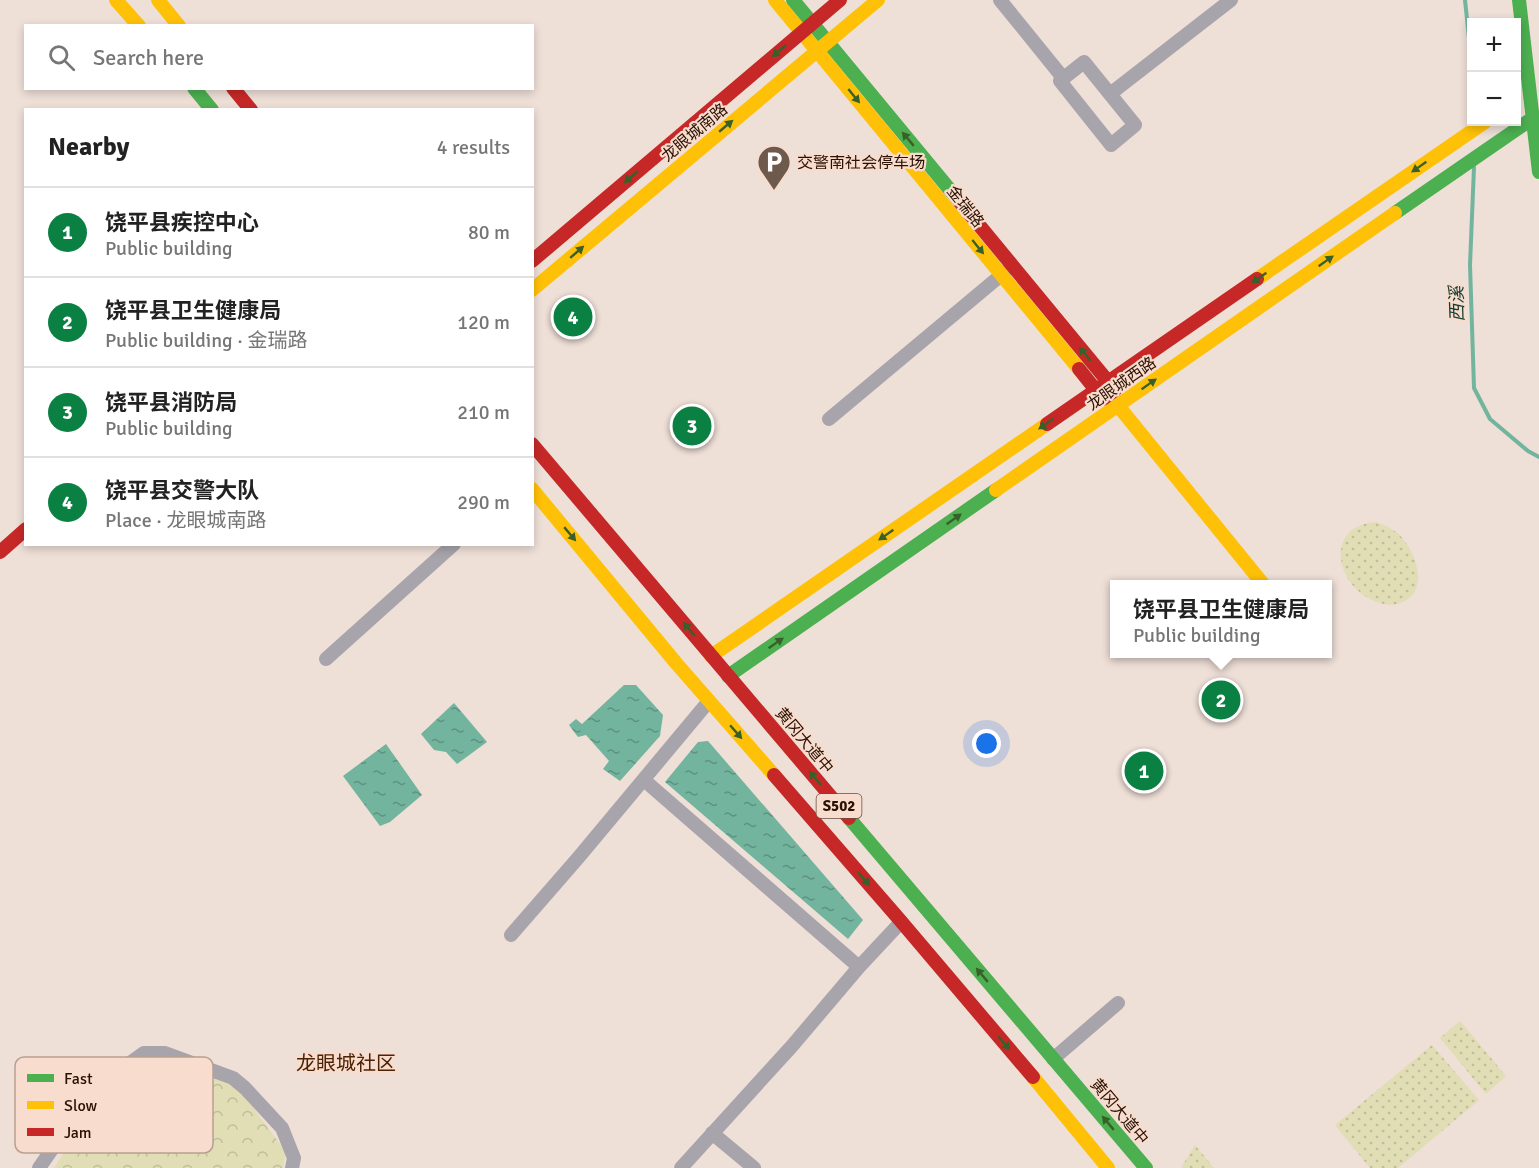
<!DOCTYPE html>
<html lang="en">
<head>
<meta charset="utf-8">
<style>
	body { margin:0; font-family:Signika,"Noto Sans SC",sans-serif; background:#f6f6f6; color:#222 }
	.controls { position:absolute; right:18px; top:18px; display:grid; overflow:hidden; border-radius:0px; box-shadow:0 3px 9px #0003 }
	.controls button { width:54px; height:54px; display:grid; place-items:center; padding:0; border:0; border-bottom:2px solid #e0e0e0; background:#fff; color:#222; font:30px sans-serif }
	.you { position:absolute; left:987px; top:744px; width:21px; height:21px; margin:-15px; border:4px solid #fff; border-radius:50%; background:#1a73e8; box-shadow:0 0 0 9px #1a73e833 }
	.badge { display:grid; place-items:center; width:39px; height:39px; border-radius:50%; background:#0b8043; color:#fff; font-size:20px; font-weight:700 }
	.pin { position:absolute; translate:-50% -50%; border:3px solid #fff; box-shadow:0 2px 6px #0006 }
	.popup { position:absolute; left:1110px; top:580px; width:222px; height:78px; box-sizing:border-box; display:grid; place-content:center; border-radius:0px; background:#fff; filter:drop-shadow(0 2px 4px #0005); font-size:20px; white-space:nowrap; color:#767676 }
	.popup b { font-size:22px; color:#222 }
	.popup::after { content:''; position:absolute; left:50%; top:100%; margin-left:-12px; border:12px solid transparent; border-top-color:#fff }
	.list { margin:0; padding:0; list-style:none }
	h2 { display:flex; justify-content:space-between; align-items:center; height:78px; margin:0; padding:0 24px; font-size:26px }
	h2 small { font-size:20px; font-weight:400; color:#767676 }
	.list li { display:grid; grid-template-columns:39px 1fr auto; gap:18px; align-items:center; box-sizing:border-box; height:90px; padding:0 24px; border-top:2px solid #e0e0e0 }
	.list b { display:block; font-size:22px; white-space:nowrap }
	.list p { margin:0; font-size:20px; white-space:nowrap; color:#767676 }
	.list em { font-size:20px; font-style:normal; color:#767676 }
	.icon { flex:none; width:33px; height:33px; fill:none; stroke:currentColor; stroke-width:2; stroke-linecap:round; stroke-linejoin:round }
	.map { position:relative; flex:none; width:1539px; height:1168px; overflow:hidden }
	.search { position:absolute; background:#fff; box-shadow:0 3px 9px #0003; left:24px; top:24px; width:510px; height:66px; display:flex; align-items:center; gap:15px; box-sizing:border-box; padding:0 21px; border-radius:0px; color:#767676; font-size:22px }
	.panel { position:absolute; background:#fff; box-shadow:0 3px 9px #0003; left:24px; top:108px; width:510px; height:438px; border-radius:0px }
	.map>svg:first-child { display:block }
	.grass { fill:url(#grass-dots) }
	.forest { fill:url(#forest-crowns) }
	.water { fill:url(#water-ripples) }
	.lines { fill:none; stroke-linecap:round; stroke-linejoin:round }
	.stream { stroke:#72b49e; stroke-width:4 }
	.street { stroke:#a7a4ab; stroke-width:14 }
	.fast { stroke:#4caf50; stroke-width:14 }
	.slow { stroke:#ffc107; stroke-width:14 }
	.jam { stroke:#c62828; stroke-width:14 }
	.oneway { fill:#3a602a }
	.labels { text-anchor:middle; stroke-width:4.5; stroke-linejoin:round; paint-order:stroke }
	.shield { fill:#f8dccd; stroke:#674e40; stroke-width:1.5 }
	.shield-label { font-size:15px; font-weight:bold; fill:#291103 }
	.street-label { font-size:16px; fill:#291103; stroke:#f8dccd }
	.poi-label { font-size:16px; fill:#291103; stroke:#f8dccd; text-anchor:start }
	.water-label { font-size:18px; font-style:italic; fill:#0f3b2f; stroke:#f8dccd }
	.quarter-label { font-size:20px; fill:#4b2204; stroke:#f8dccd }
	.key { fill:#f8dccd; stroke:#ba9f90; stroke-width:1.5 }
	.key-label { font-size:16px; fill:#291103 }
</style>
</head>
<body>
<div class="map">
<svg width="1539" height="1168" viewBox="0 0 1539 1168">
	<defs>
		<pattern id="grass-dots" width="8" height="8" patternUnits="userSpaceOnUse" patternTransform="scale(1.5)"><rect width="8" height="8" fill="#e1ddb5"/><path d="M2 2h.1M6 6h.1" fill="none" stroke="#c1bd9a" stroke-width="1.8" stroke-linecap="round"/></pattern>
		<pattern id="forest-crowns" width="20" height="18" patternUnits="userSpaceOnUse" patternTransform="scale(1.5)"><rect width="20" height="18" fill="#e1ddb5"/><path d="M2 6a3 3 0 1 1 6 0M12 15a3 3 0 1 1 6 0" fill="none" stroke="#c1bd9a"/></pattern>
		<pattern id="water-ripples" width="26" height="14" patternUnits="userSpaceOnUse" patternTransform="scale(1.5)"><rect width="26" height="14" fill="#72b49e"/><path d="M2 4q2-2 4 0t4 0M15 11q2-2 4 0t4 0" fill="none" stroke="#5e917f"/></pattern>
	</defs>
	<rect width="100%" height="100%" fill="#eedfd7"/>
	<path class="grass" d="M 1376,522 C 1387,526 1396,530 1403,539 C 1419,558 1429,596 1397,604 C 1388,606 1378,603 1370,599 C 1333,580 1327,525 1376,522 Z
		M 1460,1021 L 1506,1076 L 1486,1094 L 1440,1038 Z
		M 1432,1045 L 1479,1100 L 1398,1168 L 1370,1168 L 1335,1125 Z
		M 1195,1145 L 1214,1168 L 1181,1168 Z"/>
	<path class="forest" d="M 206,1073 L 237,1086 L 286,1152 L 283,1168 L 54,1168 L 88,1115 L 143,1074 Z"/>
	<path class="water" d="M 624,685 L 636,685 L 663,715 L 660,736 L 620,781 L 603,769 L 609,761 L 586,735 L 578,737 L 569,725 L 576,719 L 582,724 Z
		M 454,703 L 487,742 L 457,764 L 446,752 L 434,750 L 421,734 Z
		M 708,741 L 863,920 L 848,939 L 665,782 L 698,742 Z
		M 386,744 L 422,795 L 390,822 L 380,826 L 343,776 Z"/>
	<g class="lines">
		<path class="stream" d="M 1465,0 L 1472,67
			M 1474,167 L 1470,265 L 1474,388 L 1490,419 L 1528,451 L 1539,457"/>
		<path class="street" d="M 1000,0 L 1064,79
			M 1084,62 L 1135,125 L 1111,145 L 1060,81 Z
			M 1110,94 L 1231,0
			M 829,419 L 1006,271
			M 326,659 L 454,544
			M 644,780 L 859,967
			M 511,935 L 578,858 L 709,701
			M 1053,1059 L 1118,1003
			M 712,1133 L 754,1168
			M 39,1168 L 84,1103 L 123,1068 L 144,1053 L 165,1053 L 233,1078 L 245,1088 L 282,1128 L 294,1158 L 292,1168
			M 681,1168 L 792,1046 L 859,967 L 901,922"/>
		<path class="fast" d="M 793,0 L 960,202
			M 1519,0 L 1539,172
			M 194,88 L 212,110
			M 1395,213 L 1533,118
			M 728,676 L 996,490
			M 849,818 L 1146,1168"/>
		<path class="slow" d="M 116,0 L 139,26
			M 158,0 L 179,26
			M 775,0 L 1079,369
			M 1257,279 L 1485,122
			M 532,290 L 878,0
			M 1111,397 L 1263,584
			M 532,489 L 676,663 L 774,775
			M 996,490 L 1395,213
			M 711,656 L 1047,424
			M 1033,1077 L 1108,1168"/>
		<path class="jam" d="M 233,88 L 251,110
			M 960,202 L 1115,390 L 1103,399 L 1079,369
			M 532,261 L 840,0
			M 1047,424 L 1257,279
			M 532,444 L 849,818
			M 0,552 L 26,529
			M 774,775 L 899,919 L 1033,1077"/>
	</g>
	<defs><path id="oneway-solid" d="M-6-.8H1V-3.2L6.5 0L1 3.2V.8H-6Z" transform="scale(1.5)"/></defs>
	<g class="oneway">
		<use href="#oneway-solid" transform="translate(779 51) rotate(140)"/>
		<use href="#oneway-solid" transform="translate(854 96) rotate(51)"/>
		<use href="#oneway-solid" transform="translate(726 126) rotate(-40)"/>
		<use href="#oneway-solid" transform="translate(908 139) rotate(-130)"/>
		<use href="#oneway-solid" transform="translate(1419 167) rotate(145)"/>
		<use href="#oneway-solid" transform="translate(631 177) rotate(140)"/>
		<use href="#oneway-solid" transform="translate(978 247) rotate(51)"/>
		<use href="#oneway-solid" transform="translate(577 252) rotate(-41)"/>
		<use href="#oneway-solid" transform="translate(1326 261) rotate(-35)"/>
		<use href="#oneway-solid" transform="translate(1259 278) rotate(145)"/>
		<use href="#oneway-solid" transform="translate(1085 354) rotate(-129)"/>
		<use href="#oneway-solid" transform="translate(1149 384) rotate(-35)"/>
		<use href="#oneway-solid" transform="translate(1046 424) rotate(145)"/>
		<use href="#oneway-solid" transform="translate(954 519) rotate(-35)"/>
		<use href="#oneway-solid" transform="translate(570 534) rotate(50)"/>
		<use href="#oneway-solid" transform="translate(886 535) rotate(145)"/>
		<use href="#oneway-solid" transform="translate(689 629) rotate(-130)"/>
		<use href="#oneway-solid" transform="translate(776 643) rotate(-35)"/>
		<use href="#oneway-solid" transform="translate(736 732) rotate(49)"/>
		<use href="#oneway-solid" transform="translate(815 778) rotate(-130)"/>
		<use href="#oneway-solid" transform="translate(864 879) rotate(49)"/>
		<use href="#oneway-solid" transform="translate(982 975) rotate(-130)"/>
		<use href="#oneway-solid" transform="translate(1004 1043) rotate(49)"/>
		<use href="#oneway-solid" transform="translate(1108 1123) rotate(-130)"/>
	</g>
	<defs>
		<symbol id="parking-pin" viewBox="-11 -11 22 30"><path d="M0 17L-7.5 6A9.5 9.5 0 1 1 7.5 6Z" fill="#6e594d" stroke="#f8dccd"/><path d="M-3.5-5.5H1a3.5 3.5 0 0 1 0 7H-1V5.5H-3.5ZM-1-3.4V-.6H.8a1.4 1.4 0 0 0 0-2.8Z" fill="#fff"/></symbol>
	</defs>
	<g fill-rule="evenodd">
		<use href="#parking-pin" x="755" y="143" width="38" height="52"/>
	</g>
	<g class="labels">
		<rect class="shield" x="816.5" y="794" width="45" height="24" rx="4.5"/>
		<g class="shield-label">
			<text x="839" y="811">S502</text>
		</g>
		<g class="street-label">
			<text transform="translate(694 132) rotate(-40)" y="6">龙眼城南路</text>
			<text transform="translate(966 206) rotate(51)" y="6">金瑞路</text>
			<text transform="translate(1121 383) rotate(-35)" y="6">龙眼城西路</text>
			<text transform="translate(805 740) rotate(50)" y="6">黄冈大道中</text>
			<text transform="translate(1120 1111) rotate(50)" y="6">黄冈大道中</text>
		</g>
		<g class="poi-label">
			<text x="797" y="168">交警南社会停车场</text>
		</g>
		<g class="water-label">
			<text transform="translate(1457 304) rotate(-92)" y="6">西溪</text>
		</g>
		<g class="quarter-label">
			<text x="346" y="1070">龙眼城社区</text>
		</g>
	</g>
	<rect x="15" y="1057" width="198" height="96" rx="9" class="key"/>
	<rect x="27" y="1074" width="27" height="8" fill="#4caf50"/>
	<rect x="27" y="1101" width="27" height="8" fill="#ffc107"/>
	<rect x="27" y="1128" width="27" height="8" fill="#c62828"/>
	<g class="key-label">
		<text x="64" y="1084">Fast</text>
		<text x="64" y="1111">Slow</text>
		<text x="64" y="1138">Jam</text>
	</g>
</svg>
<div class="controls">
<button>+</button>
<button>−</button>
</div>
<div class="you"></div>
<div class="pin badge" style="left:1144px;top:771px">1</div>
<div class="pin badge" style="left:1221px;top:700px">2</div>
<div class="popup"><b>饶平县卫生健康局</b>Public building</div>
<div class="pin badge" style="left:692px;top:426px">3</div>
<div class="pin badge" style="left:573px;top:317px">4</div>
<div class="search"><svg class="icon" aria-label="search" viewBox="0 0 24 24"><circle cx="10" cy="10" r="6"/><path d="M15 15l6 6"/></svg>Search here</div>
<section class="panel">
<h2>Nearby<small>4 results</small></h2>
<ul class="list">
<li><span class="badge">1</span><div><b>饶平县疾控中心</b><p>Public building</p></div><em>80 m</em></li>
<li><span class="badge">2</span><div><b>饶平县卫生健康局</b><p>Public building · 金瑞路</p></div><em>120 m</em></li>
<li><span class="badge">3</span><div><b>饶平县消防局</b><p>Public building</p></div><em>210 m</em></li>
<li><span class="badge">4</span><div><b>饶平县交警大队</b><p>Place · 龙眼城南路</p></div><em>290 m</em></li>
</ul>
</section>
</div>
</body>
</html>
